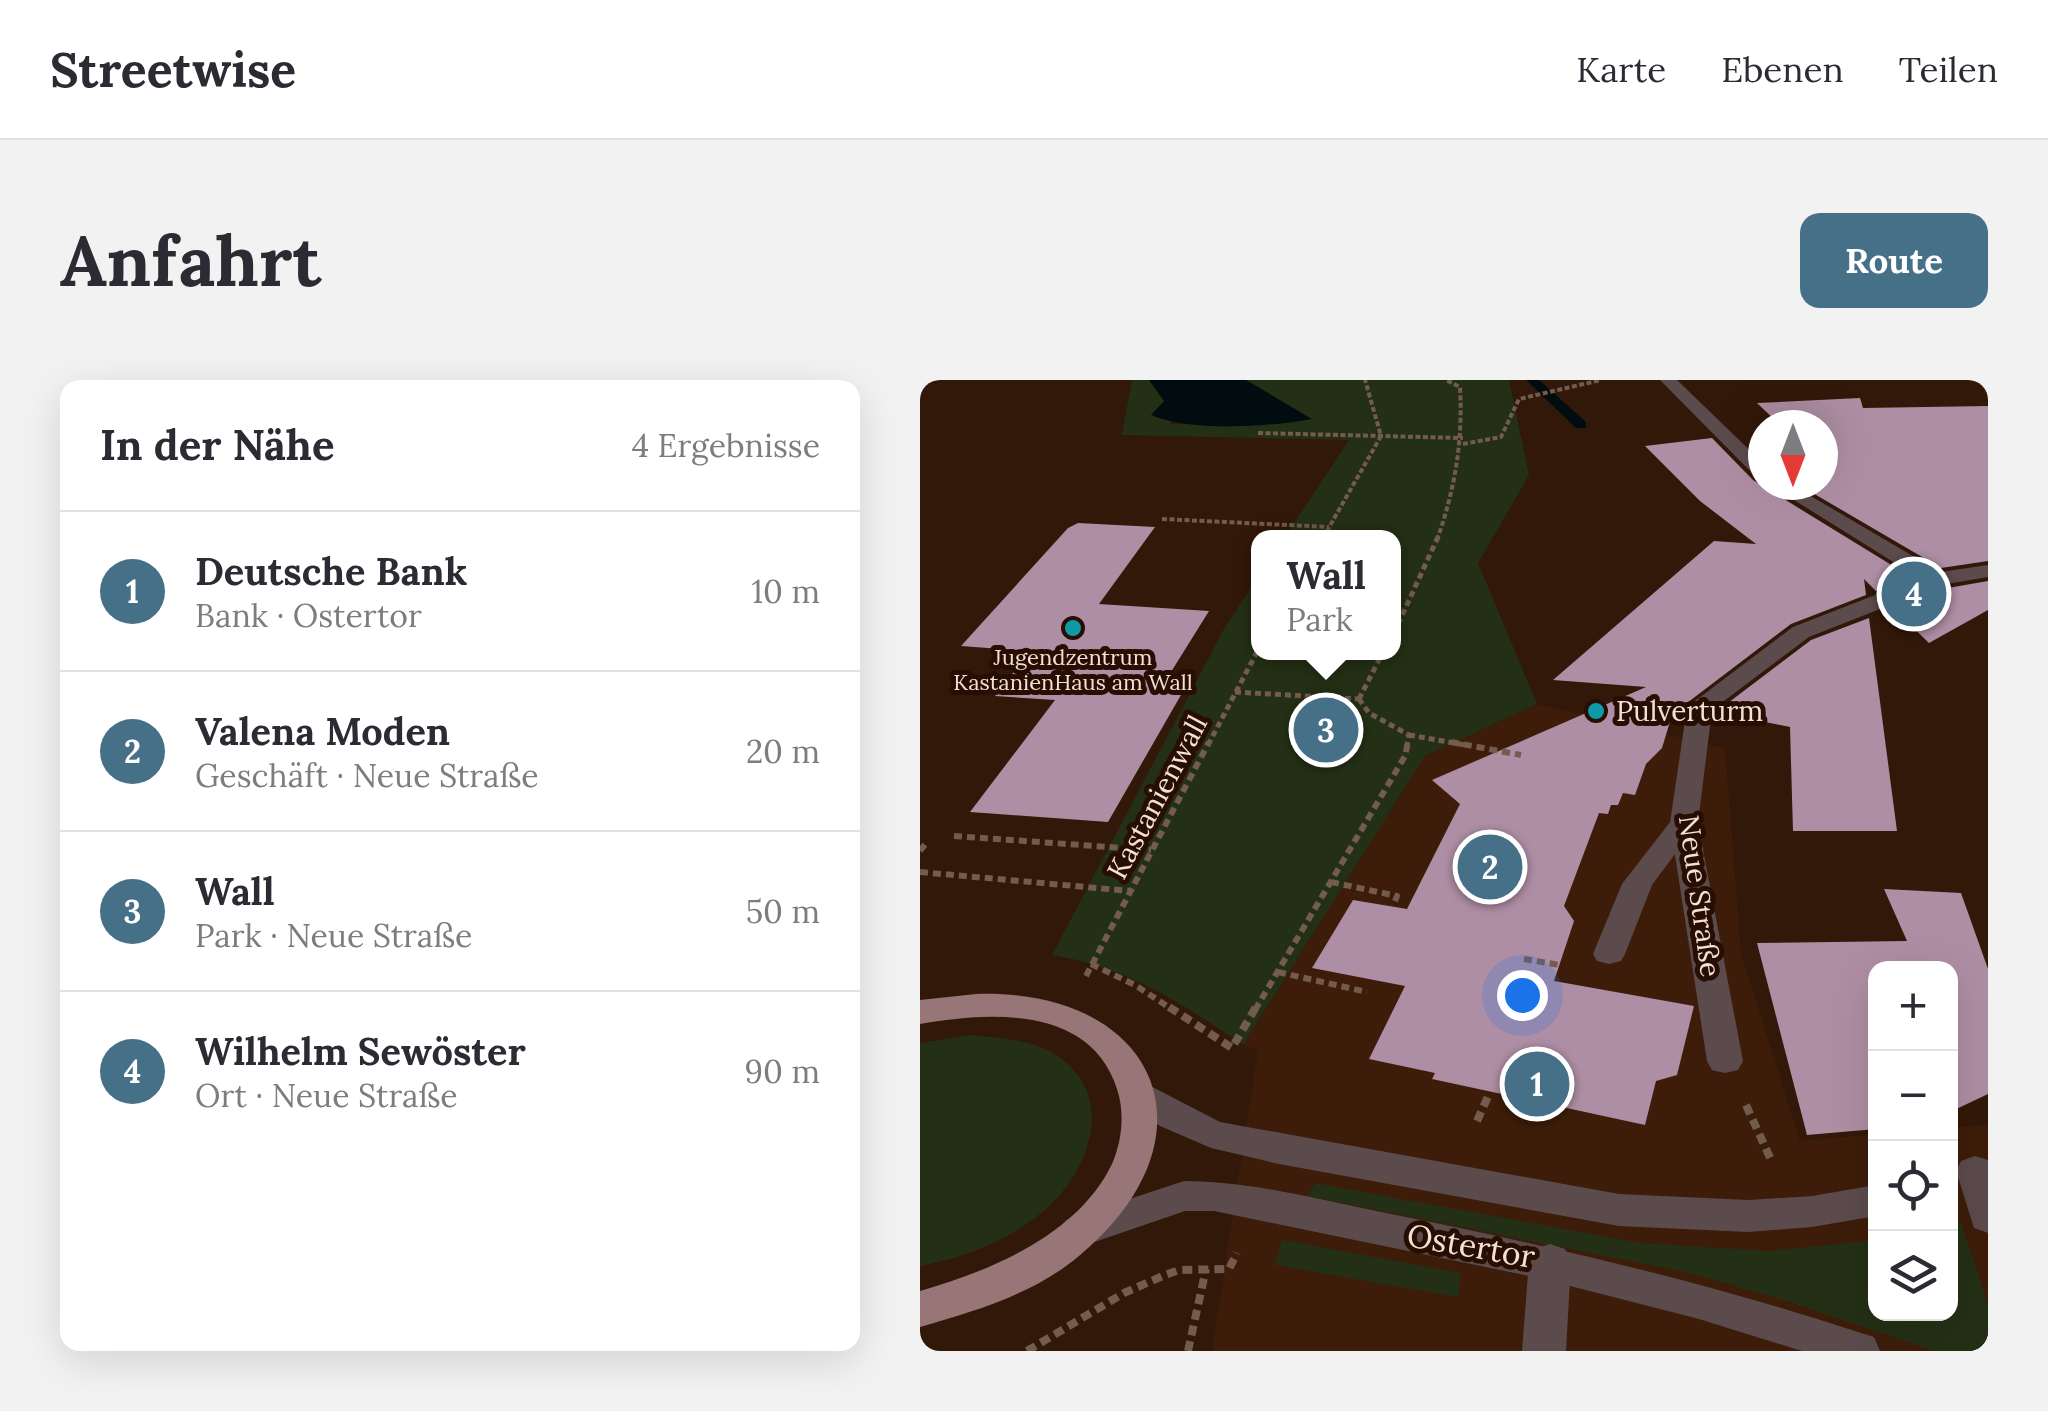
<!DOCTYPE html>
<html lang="de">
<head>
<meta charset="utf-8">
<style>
	body { margin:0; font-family:Lora,serif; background:#f2f2f3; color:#2b2b33 }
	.controls { position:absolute; right:30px; bottom:30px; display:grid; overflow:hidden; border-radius:20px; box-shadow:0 10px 40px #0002 }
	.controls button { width:90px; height:90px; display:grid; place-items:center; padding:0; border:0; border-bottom:2px solid #e1e1e2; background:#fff; color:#2b2b33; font:50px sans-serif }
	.compass { position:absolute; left:828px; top:30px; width:90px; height:90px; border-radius:50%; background:#fff; box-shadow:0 10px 40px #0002; rotate:180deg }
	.you { position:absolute; left:602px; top:615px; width:35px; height:35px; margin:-25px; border:8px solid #fff; border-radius:50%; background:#1a73e8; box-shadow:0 0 0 15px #1a73e833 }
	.badge { display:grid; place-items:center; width:65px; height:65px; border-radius:50%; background:#467088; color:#fff; font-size:32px; font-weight:700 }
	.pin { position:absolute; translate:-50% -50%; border:5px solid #fff; box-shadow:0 2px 10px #0006 }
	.popup { position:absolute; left:331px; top:150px; width:150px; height:130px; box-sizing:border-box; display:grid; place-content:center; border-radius:20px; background:#fff; filter:drop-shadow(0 2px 8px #0005); font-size:32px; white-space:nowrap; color:#7c7c81 }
	.popup b { font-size:38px; color:#2b2b33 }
	.popup::after { content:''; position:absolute; left:50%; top:100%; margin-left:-20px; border:20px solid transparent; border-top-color:#fff }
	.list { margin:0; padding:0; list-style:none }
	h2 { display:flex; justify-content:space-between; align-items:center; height:130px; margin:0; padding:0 40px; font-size:42px }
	h2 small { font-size:32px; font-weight:400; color:#7c7c81 }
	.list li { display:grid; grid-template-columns:65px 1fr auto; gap:30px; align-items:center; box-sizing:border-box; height:160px; padding:0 40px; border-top:2px solid #e1e1e2 }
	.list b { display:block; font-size:38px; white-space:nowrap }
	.list p { margin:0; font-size:32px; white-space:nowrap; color:#7c7c81 }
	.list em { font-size:32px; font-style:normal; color:#7c7c81 }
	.icon { flex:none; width:55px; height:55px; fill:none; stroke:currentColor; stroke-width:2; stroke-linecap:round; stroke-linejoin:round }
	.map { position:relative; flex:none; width:1068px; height:971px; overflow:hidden; border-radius:20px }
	header { display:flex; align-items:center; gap:60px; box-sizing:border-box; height:140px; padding:0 50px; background:#fff; border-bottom:2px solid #e1e1e2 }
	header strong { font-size:48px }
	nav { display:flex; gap:55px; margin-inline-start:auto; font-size:35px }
	.intro { display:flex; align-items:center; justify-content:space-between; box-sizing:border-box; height:240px; padding:0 60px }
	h1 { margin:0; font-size:70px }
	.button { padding:25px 45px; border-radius:20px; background:#467088; color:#fff; font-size:35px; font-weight:700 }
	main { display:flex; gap:60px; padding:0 60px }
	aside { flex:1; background:#fff; border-radius:20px; box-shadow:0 10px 40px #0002 }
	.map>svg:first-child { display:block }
	.built { fill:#3d1d09 }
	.green { fill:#243015 }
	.water { fill:#000c10 }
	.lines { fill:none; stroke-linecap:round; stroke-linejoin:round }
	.stream { fill:#000c10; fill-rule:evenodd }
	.building { fill:#ae8ea4 }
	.path-far3 { stroke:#735b4d; stroke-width:4; stroke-dasharray:5 2.5; stroke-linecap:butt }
	.path-far2 { stroke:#735b4d; stroke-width:5; stroke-dasharray:6 4; stroke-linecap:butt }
	.path-far1 { stroke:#735b4d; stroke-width:6; stroke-dasharray:8 5; stroke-linecap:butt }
	.path { stroke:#735b4d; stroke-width:8; stroke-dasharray:10 6; stroke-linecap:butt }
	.service { fill:#5c4b4c; fill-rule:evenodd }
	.minor { fill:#5c4b4c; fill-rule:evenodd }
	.primary { fill:#987678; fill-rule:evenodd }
	.culture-dot { fill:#0f9aa8; stroke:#280e02; stroke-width:4 }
	.labels { text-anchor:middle; stroke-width:10; stroke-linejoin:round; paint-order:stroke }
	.far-poi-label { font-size:22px; fill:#f3e0d6; stroke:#280e02 }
	.poi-label { font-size:28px; fill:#f3e0d6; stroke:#280e02; text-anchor:start }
	.street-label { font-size:28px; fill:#f3e0d6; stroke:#280e02 }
	.near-street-label { font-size:32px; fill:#f3e0d6; stroke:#280e02 }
</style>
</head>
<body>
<header>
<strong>Streetwise</strong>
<nav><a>Karte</a><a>Ebenen</a><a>Teilen</a></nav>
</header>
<div class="intro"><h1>Anfahrt</h1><a class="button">Route</a></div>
<main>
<aside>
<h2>In der Nähe<small>4 Ergebnisse</small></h2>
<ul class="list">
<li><span class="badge">1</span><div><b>Deutsche Bank</b><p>Bank · Ostertor</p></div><em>10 m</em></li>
<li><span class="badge">2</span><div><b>Valena Moden</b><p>Geschäft · Neue Straße</p></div><em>20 m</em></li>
<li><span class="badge">3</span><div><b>Wall</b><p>Park · Neue Straße</p></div><em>50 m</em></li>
<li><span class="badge">4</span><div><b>Wilhelm Sewöster</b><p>Ort · Neue Straße</p></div><em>90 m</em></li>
</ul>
</aside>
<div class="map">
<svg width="1068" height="971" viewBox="0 0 1068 971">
	<rect width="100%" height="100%" fill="#321808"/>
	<path class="built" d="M 617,324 L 805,368 L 821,573 L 880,761 L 955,754 L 956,934 L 1030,934 L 1031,748 L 1068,744 L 1068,971 L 292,971 L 338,670 L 323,665 L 505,376 Z"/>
	<path class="green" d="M 212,0 L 229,0 L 244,21 L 251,44 L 368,43 L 390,39 L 326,0 L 589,0 L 609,95 L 558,183 L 617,324 L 505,376 L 323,665 C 261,623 208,587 132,575 L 304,249 L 338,197 L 338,272 L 474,272 L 474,158 L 365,157 L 429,60 L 202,55 Z
		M 51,655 C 78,658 108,659 133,673 C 200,714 170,794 120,834 C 85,862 43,878 0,886 L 0,663 Z
		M 395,803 L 720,863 L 849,871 L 955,860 L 956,934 L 1030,934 L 1031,845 L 1041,842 L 1068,925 L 1068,971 L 1014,971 L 870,922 L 766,892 L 388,816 Z
		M 362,860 L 541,893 L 538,917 L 355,885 Z"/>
	<path class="water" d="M 229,0 L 326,0 L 392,39 C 350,47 269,52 231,35 L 244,21 Z"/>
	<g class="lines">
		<path class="stream" d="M 606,0 L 619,0 L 666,42 L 666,48 L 656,48 Z"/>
	</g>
	<path class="building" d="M 940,18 L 943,28 L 1068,26 L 1068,181 L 1021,188 L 879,105 L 903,105 L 903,45 L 860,45 L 837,23 Z
		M 792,58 L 833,100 L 991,197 L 956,211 L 944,199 L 946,215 L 871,244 L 763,326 L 755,325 L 742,368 L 726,384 L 715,415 L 703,413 L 698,425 L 691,425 L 688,434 L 679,433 L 644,526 L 654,541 L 634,601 L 774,626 L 757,695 L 736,701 L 725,745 L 512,699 L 515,693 L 449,679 L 485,606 L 392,588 L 433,520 L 487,529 L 540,424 L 512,400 L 726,307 L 633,300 L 794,161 L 836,164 L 780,121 L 725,66 Z
		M 158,143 L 235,147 L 179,224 L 289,231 L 246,300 L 269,301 L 188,442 L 50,432 L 135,320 L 75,316 L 110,271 L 41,266 L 148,148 Z
		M 1068,201 L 1068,230 L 1009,263 L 973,228 L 1022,209 Z
		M 949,238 L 977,451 L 873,451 L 870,347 L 796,332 L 891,260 Z
		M 964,509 L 1041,513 L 1068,589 L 1068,714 L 1030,732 L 1030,588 L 956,588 L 956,749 L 887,755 L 837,563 L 987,561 Z"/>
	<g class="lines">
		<path class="path-far3" d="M 338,53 L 543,58
			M 543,64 L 581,57 L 599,19 L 681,0
			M 242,139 L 409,147
			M 403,158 L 461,56 L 445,0
			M 517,160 C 535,109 543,61 540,7 L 526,0"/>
		<path class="path-far2" d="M 474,253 L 518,157
			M 315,312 L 439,319
			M 439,319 L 463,272
			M 439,319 L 449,333 L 489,355 L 487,365
			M 489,355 L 545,365
			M 288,365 L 338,270"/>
		<path class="path-far1" d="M 531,362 L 601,375
			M 34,456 L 231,470
			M 0,471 L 7,462
			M 0,492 L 210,511
			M 411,502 L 477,516 L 473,526
			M 604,579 L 640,585
			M 171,584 L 215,605 L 253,630
			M 358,592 L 447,612
			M 166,596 L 289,362
			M 335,630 L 485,376 L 488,362"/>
		<path class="path" d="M 249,627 L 312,668 L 336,627
			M 826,725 L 852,782
			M 557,741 L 570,712
			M 107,971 L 204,913 L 245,895 L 259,890 L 309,889 L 317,873
			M 268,971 L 286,889"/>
		<path class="service" d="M 764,434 L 774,437 L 778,443 L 732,505 L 705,574 L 701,581 L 689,584 L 677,581 L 673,574 L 702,504 L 754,437 Z
			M 630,864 L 645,869 L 651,881 L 646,971 L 602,971 L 609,881 L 615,869 Z"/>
		<path class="minor" d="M 740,0 L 757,0 L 843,83 L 843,99 L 836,97 Z
			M 850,105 L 872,105 L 1020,192 L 1068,185 L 1068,197 L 1021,205 L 889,257 L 792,330 L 778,443 L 823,681 L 818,690 L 805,693 L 792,690 L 787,681 L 750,443 L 767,327 L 873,247 L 999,198 Z
			M 219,700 L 300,742 L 699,814 L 828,820 L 892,816 L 956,805 L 956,836 L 892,847 L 828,852 L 699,846 L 359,784 L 291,768 L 240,746 L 206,722 L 201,713 L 206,704 Z
			M 1055,776 L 1068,780 L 1068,853 L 1054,848 L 1036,791 L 1041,781 Z
			M 264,801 C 331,801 400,820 466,833 C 626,865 783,901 938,952 L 954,957 L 960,971 L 882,971 L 779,939 L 619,898 L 294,831 L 265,831 L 160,867 L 146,862 L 140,851 L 146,840 Z"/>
		<path class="primary" d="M 56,614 C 238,608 302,757 159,876 C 114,914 55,931 0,947 L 0,911 C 70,891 158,855 192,784 C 202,761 205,733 197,709 C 170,625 70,632 0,644 L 0,620 Z"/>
	</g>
	<g class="culture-dot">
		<circle cx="153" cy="248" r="10"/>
		<circle cx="676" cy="331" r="10"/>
	</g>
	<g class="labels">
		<g class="far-poi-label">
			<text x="153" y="285">Jugendzentrum<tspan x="153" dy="25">KastanienHaus am Wall</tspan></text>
		</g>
		<g class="poi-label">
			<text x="696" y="341">Pulverturm</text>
		</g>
		<g class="street-label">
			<text transform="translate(237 417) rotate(-62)" y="10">Kastanienwall</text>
			<text transform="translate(780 516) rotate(82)" y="10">Neue Straße</text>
		</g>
		<g class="near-street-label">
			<text transform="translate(551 866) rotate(10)" y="11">Ostertor</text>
		</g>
	</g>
</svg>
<div class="controls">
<button>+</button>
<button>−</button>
<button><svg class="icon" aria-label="locate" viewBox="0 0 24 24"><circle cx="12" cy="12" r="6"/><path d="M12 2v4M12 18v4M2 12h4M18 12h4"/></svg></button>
<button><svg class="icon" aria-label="layers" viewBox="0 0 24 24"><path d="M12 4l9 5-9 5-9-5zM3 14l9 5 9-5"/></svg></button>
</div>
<svg class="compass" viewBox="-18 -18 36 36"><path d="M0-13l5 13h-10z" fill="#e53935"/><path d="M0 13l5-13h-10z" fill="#7c7c81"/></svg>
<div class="you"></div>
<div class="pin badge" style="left:617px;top:704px">1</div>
<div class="pin badge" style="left:570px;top:487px">2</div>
<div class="pin badge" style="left:406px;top:350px">3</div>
<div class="popup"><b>Wall</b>Park</div>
<div class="pin badge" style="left:994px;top:214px">4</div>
</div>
</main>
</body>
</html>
